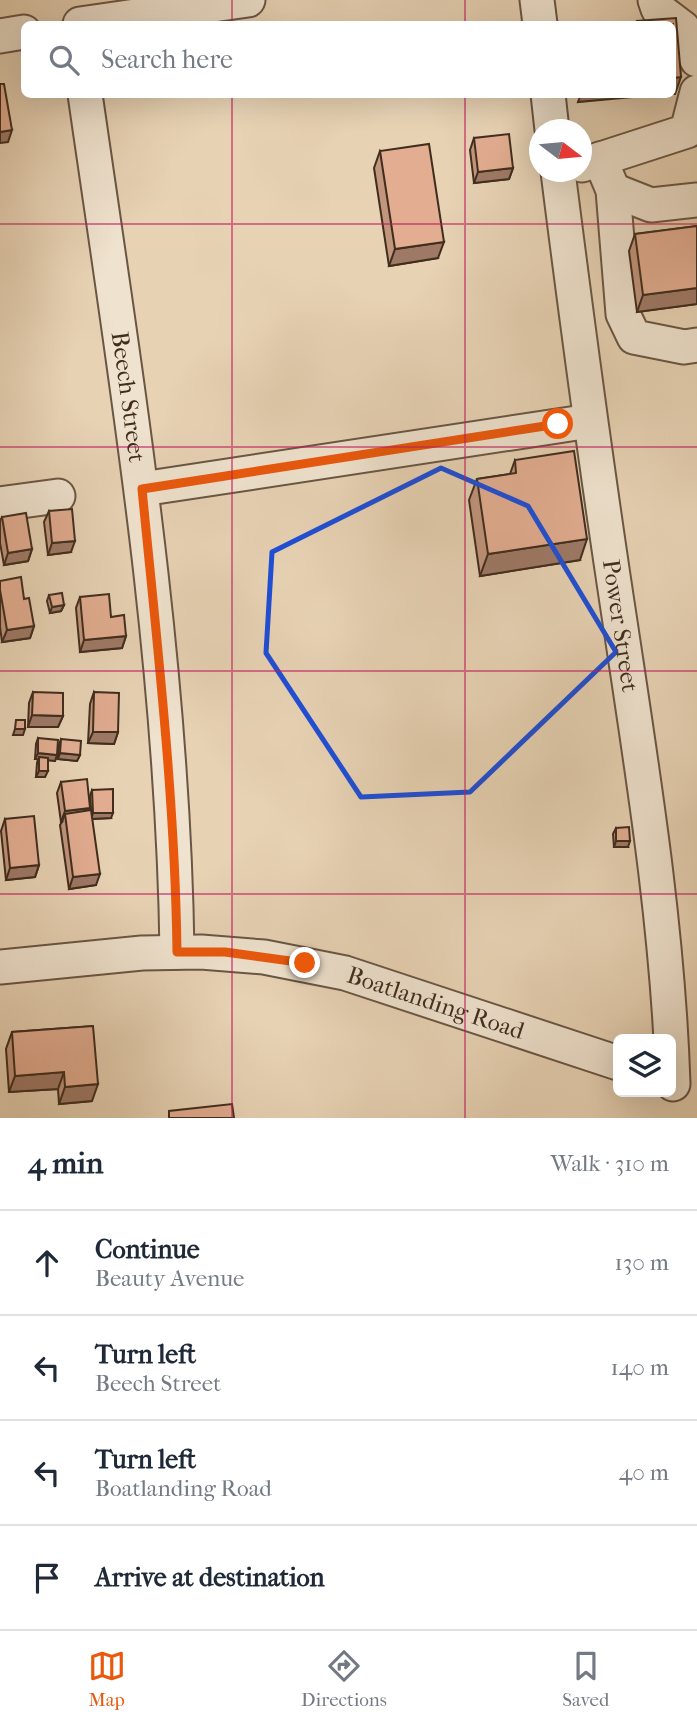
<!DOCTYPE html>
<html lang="en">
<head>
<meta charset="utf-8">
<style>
	body { margin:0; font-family:"IM FELL French Canon",serif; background:#f2f2f3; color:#1f2937 }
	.controls { position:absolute; right:21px; bottom:21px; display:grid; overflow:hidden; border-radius:10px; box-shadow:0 7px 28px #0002 }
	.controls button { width:63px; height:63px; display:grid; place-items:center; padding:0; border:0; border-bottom:2px solid #e0e1e3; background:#fff; color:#1f2937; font:35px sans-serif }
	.compass { position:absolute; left:529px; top:119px; width:63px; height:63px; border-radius:50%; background:#fff; box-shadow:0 7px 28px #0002; rotate:106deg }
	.stop { position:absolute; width:21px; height:21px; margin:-16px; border:5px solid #ea580c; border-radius:50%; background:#fff }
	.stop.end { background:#ea580c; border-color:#fff; box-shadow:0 2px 7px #0008 }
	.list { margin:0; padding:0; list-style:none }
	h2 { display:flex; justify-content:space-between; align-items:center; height:91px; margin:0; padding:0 28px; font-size:30px }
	h2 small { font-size:23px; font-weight:400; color:#747a83 }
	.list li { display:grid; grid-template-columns:46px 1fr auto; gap:21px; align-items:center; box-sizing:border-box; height:105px; padding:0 28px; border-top:2px solid #e0e1e3 }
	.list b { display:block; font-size:26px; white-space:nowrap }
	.list p { margin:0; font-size:23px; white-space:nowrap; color:#747a83 }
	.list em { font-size:23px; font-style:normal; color:#747a83 }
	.icon { flex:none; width:38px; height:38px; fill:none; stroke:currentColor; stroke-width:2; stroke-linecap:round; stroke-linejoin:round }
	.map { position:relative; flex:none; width:697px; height:1118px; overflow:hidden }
	.search { position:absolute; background:#fff; box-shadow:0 7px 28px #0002; left:21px; right:21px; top:21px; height:77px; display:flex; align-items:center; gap:18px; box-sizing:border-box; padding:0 24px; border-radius:10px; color:#747a83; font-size:26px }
	.sheet { height:511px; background:#fff }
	nav { display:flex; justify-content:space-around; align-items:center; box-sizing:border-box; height:98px; border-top:2px solid #e0e1e3; background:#fff; font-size:19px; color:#747a83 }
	nav a { display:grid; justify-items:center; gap:4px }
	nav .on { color:#ea580c }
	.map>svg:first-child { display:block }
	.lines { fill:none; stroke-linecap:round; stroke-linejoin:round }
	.minor-casing { stroke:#6a5644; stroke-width:37 }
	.minor { stroke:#efe2ce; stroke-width:33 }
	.wall { fill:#c2957d; stroke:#402d1e; stroke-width:2 }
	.shaded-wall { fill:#9e7966; stroke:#402d1e; stroke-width:2 }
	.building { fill:#e2ad91; stroke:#402d1e; stroke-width:2 }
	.route { stroke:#ea580c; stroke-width:9 }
	.marked { fill:none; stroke:#1d4ed8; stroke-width:5; stroke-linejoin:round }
	.grid { fill:none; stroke:#c2185b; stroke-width:2; stroke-opacity:0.55 }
	.labels { text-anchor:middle; stroke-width:7; stroke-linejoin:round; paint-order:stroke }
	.street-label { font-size:24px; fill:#402d1e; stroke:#efe2ce }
</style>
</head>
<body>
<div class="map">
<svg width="697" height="1118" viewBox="0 0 697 1118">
	<rect width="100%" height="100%" fill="#e7d2b4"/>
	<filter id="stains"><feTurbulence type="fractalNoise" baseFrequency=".00286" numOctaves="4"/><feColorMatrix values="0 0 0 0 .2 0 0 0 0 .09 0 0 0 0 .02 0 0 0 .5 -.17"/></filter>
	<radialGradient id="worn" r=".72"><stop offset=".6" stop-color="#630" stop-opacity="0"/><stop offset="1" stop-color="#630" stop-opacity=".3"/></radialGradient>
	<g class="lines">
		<defs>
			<g id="minor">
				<path d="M 537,0 L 540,24"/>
				<path d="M 655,0 L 658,9 L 683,28 L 697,60"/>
				<path d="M 80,24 L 248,0"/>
				<path d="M 0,36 L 24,32"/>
				<path id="s1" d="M 85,94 C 126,379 173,664 177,952"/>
				<path d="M 548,94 L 552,130"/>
				<path d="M 600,159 L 613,190 L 623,314 L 634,337 L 684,347 L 697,345"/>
				<path d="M 582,165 L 687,131 L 697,92"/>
				<path id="s2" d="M 558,172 C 577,322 597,472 620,622 C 643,775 668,928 673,1084"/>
				<path d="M 613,190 L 651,205 L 697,200"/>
				<path d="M 142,489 L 590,421"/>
				<path d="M 0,504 L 58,496"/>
				<path id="s3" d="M 0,967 L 142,953 L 201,952 L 264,957 L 345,973 L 618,1063"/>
			</g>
		</defs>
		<use href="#minor" class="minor-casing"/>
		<use href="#minor" class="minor"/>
	</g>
	<path class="wall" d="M 474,138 L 513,168 L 509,179 L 474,183 L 470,150 Z
		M 380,151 L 438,258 L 389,266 L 374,168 Z
		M 697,226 L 697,304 L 637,312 L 629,251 L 635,234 Z
		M 515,460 L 580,560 L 480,576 L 469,500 L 477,479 L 510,474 Z
		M 49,511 L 71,552 L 48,555 L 44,522 Z
		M 2,517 L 32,549 L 28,561 L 4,565 L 0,543 L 0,521 Z
		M 0,581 L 24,599 L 34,626 L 30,638 L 2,642 L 0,627 Z
		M 49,595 L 64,605 L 61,611 L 50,613 L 47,601 Z
		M 80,597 L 111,617 L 126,636 L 122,648 L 80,652 L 76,608 Z
		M 33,692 L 63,716 L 58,727 L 28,727 L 29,703 Z
		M 94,692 L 118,732 L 114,744 L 88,743 L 90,704 Z
		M 38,738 L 57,755 L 55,761 L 48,760 L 45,777 L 36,777 L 37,763 L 38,759 L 35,759 L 36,744 Z
		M 61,739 L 80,755 L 77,761 L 58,759 L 59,745 Z
		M 61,782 L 90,808 L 89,810 L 91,810 L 90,796 L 92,790 L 111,818 L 92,819 L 96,885 L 69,889 L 60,825 L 62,822 L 61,822 L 57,793 Z
		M 5,819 L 39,865 L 35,877 L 6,880 L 1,831 Z
		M 616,828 L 628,847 L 614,847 L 613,834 Z
		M 93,1026 L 92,1101 L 59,1104 L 58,1089 L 9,1092 L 6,1049 L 12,1032 Z"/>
	<path class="shaded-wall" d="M 681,77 L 675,94 L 673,94 L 673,78 Z
		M 581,94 L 665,94 L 578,102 Z
		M 12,130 L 8,142 L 0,143 L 0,132 Z
		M 513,168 L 509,179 L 474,183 L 478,172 Z
		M 444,242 L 438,258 L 389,266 L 395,249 Z
		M 697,288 L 697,304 L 637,312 L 643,295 Z
		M 587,539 L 580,560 L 480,576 L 488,554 Z
		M 75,541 L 71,552 L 48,555 L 52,543 Z
		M 32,549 L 28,561 L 4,565 L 8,553 Z
		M 64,605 L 61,611 L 50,613 L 52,607 Z
		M 34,626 L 30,638 L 2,642 L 7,630 Z
		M 126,636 L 122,648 L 80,652 L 84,640 Z
		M 32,715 L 63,716 L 58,727 L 28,727 Z
		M 15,729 L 25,729 L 23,735 L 13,735 Z
		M 93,732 L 118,732 L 114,744 L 88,743 Z
		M 38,753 L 57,755 L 55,761 L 35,759 Z
		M 60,753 L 80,755 L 77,761 L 58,759 Z
		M 39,771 L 48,771 L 45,777 L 36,777 Z
		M 90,808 L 86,819 L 65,814 L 62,822 L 61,822 L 65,811 Z
		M 93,813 L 113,813 L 111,818 L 91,819 Z
		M 616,841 L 630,841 L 628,847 L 614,847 Z
		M 39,865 L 35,877 L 6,880 L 10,868 Z
		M 100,874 L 96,885 L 69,889 L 73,877 Z
		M 64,1072 L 58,1089 L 9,1092 L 15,1076 Z
		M 98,1084 L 92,1101 L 59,1104 L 65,1087 Z"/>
	<path class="building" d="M 676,18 L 681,77 L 673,78 L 673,24 L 638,24 L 637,21 Z
		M 0,84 L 4,84 L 12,130 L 0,132 Z
		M 509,134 L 513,168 L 478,172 L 474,138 Z
		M 429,144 L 444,242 L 395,249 L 380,151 Z
		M 697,226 L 697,288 L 643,295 L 635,234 Z
		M 574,451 L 587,539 L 488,554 L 477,479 L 516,473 L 515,460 Z
		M 72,509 L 75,541 L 52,543 L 49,511 Z
		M 26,513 L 32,549 L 8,553 L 2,517 Z
		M 21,577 L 24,599 L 29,598 L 34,626 L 7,630 L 0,590 L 0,581 Z
		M 62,593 L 64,605 L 52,607 L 49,595 Z
		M 109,594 L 111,617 L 124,615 L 126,636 L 84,640 L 80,597 Z
		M 33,692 L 63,693 L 63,716 L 32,715 Z
		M 94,692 L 119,693 L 118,732 L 93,732 Z
		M 16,720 L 25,720 L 25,729 L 15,729 Z
		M 38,738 L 58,740 L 57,755 L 38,753 Z
		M 61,739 L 81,741 L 80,755 L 60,753 Z
		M 39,757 L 48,758 L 48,771 L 39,771 Z
		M 87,779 L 90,808 L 65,811 L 61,782 Z
		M 113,789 L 113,813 L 93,813 L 92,790 Z
		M 91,810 L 100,874 L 73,877 L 65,814 Z
		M 34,816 L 39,865 L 10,868 L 5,819 Z
		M 629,827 L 630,841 L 616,841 L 616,828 Z
		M 93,1026 L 98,1084 L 65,1087 L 64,1072 L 15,1076 L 12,1032 Z
		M 232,1104 L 234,1118 L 169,1118 L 169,1111 Z"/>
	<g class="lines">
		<path class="route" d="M 305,963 L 225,952 L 177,952 C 175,797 157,643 142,489 L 558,424"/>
	</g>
	<path class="marked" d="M 441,468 L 528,506 L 616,652 L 470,792 L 361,797 L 266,653 L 272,552 Z"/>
	<path class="grid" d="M 232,0 L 232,24M 465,0 L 465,24M 232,94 L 232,1118M 465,94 L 465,1118M 0,224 L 697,224M 0,447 L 697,447M 0,671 L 697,671M 0,894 L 697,894"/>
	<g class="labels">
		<g class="street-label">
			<text dy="8" stroke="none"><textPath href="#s1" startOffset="306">Beech Street</textPath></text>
			<text dy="8" stroke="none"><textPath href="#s2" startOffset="458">Power Street</textPath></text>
			<text dy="8" stroke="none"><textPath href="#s3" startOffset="443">Boatlanding Road</textPath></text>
		</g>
	</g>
	<rect width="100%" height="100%" filter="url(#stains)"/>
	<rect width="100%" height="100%" fill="url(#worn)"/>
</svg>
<div class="controls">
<button><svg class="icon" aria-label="layers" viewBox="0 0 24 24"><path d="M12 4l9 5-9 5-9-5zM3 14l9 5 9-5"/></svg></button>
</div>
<svg class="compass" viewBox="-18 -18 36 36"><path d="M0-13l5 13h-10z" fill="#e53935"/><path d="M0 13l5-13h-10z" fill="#747a83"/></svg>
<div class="stop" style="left:558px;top:424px"></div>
<div class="stop end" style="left:305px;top:963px"></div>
<div class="search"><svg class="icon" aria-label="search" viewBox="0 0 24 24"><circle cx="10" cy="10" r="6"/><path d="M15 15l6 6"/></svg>Search here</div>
</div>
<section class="sheet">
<h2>4 min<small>Walk · 310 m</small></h2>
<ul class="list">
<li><svg class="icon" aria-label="ahead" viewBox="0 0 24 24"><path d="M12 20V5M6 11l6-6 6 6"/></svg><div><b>Continue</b><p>Beauty Avenue</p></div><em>130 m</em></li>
<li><svg class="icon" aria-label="left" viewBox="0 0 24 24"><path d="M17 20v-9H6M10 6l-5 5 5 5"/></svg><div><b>Turn left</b><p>Beech Street</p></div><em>140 m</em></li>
<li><svg class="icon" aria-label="left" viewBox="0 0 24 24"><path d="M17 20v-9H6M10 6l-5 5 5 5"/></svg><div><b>Turn left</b><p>Boatlanding Road</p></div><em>40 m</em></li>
<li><svg class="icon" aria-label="arrive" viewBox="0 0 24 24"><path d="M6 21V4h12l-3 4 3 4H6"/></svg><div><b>Arrive at destination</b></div></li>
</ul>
</section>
<nav>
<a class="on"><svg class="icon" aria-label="map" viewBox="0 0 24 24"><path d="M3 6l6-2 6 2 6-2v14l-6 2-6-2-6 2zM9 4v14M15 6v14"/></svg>Map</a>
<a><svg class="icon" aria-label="directions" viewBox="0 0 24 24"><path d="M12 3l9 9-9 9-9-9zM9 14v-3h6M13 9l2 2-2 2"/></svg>Directions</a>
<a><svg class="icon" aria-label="saved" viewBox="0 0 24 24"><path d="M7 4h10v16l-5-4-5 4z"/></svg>Saved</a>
</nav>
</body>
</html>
